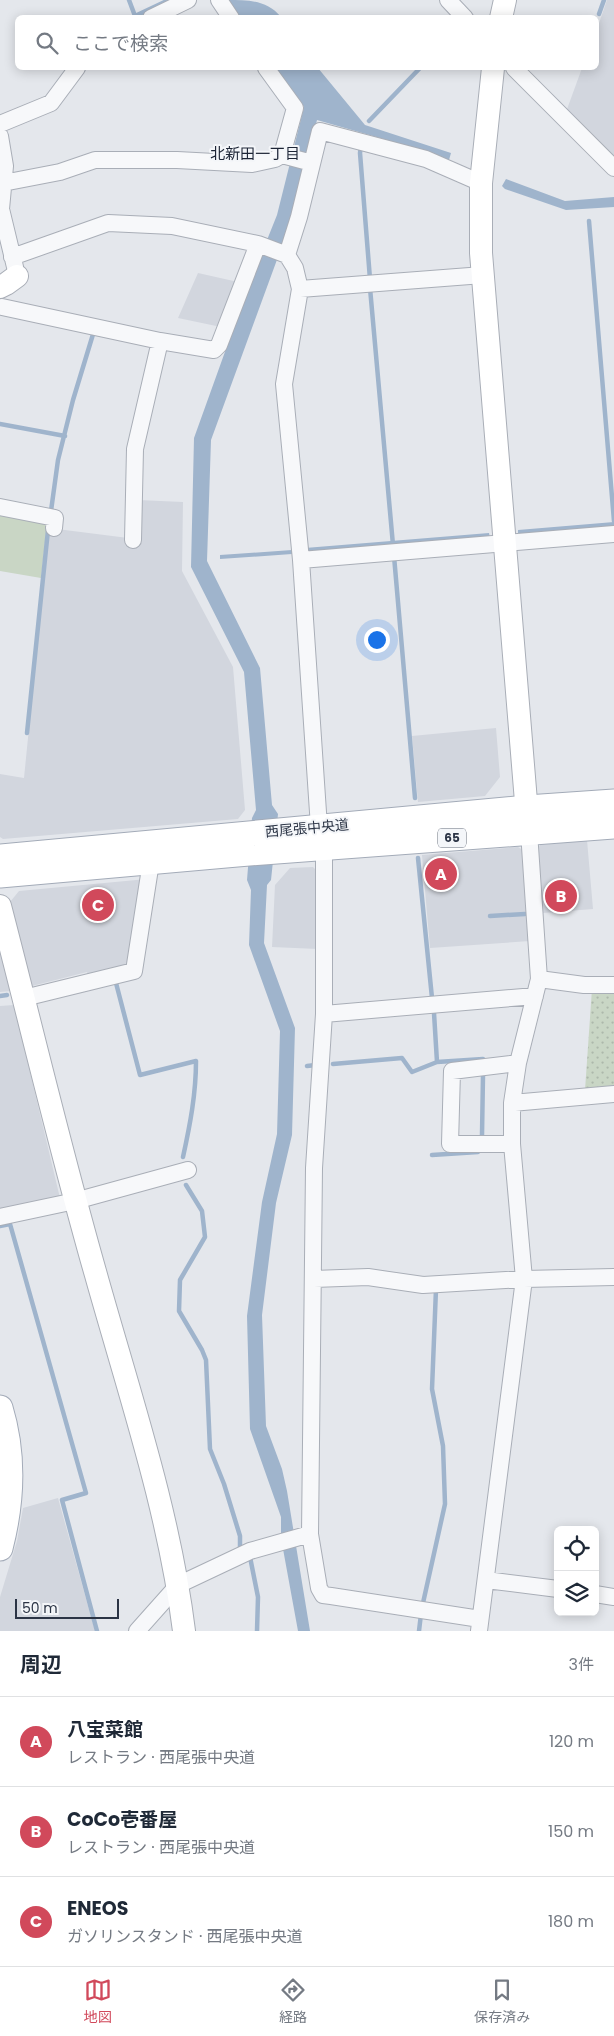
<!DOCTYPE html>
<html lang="ja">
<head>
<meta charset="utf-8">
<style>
	body { margin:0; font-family:Poppins,"Noto Sans JP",sans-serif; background:#f6f6f7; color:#1f2937 }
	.controls { position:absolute; right:15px; bottom:15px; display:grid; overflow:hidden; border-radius:8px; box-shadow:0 2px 12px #0003 }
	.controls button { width:45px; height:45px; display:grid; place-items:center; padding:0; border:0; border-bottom:1px solid #e0e1e3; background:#fff; color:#1f2937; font:25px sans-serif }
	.scale { position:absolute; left:15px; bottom:12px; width:104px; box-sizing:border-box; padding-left:5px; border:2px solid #2b3445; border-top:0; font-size:14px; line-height:18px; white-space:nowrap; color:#2b3445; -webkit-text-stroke:4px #f4f6f9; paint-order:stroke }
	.you { position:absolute; left:376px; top:639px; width:18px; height:18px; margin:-12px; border:4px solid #fff; border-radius:50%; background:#1a73e8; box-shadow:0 0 0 8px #1a73e833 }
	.badge { display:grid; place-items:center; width:32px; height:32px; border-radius:50%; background:#d1495b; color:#fff; font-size:16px; font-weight:700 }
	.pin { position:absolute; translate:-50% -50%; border:2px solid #fff; box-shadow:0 1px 5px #0006 }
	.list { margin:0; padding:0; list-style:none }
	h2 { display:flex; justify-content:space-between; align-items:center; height:65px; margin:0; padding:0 20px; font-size:21px }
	h2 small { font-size:16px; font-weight:400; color:#747a83 }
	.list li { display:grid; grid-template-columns:32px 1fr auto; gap:15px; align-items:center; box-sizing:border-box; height:90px; padding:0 20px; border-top:1px solid #e0e1e3 }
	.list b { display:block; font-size:19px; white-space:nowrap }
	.list p { margin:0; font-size:16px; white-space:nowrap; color:#747a83 }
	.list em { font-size:16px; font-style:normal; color:#747a83 }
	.icon { flex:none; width:28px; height:28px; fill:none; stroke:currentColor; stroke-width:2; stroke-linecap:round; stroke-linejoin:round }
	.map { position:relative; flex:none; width:614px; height:1631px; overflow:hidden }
	.search { position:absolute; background:#fff; box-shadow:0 2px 12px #0003; left:15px; right:15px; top:15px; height:55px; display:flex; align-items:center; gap:12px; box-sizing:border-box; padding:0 18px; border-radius:8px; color:#747a83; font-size:19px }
	.sheet { height:335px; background:#fff }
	nav { display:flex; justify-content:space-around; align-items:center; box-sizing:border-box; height:70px; border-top:1px solid #e0e1e3; background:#fff; font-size:14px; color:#747a83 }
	nav a { display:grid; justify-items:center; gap:2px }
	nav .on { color:#d1495b }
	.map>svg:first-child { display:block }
	.built { fill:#d2d6de }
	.grass { fill:#c9d6c5 }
	.park { fill:url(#park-dots) }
	.water { fill:#9fb4cc }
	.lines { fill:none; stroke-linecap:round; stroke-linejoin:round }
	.stream { stroke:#9fb4cc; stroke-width:4.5 }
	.street-casing { stroke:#a9aeb7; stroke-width:18 }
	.secondary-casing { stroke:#a9aeb7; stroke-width:24 }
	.primary-casing { stroke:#a3abb8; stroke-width:27 }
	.street { stroke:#f7f8fa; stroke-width:16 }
	.secondary { stroke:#fff; stroke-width:22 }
	.primary { stroke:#fff; stroke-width:25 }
	.labels { text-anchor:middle; stroke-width:4; stroke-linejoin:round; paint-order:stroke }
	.shield { fill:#f4f6f9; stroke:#676e7b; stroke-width:1 }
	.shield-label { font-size:12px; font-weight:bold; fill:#2b3445 }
	.street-label { font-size:14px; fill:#2b3445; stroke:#f4f6f9 }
	.neighbourhood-label { font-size:15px; fill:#1d2536; stroke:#f4f6f9 }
</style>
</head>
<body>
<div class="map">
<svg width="614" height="1631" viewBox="0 0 614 1631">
	<defs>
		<pattern id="park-dots" width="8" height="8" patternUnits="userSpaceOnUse" patternTransform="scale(1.25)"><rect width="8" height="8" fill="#c9d6c5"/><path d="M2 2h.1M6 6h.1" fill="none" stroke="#adb8ab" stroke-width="1.8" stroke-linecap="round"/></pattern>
	</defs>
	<rect width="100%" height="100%" fill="#e4e7ec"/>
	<path class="built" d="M 607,0 L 614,0 L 614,161 L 566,112 L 582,68 L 596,68 L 597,29 Z
		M 198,273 L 238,282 L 221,327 L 178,318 Z
		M 138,500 L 183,502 L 182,571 L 233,667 L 245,810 L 238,819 L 3,839 L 0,837 L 0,774 L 24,778 L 49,528 L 136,539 Z
		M 496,728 L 500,777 L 485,796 L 418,802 L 412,736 Z
		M 587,840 L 593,909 L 543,913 L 537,850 L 540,845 Z
		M 518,847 L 523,850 L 530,941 L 430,948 L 422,855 Z
		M 313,867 L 317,871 L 318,949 L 272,947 L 275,885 L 290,868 Z
		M 147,879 L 129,965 L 88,975 L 87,972 L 32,986 L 10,902 L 19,891 Z
		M 0,944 L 11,991 L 0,992 Z
		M 14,1005 L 60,1198 L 0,1211 L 0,1006 Z
		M 58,1498 L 95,1631 L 0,1631 L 0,1597 L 17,1541 L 23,1508 Z"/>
	<path class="grass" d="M 0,515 L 47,524 L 41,578 L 0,571 Z"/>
	<path class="park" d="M 592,989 L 614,990 L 614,1088 L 585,1090 Z"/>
	<path class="water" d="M 227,0 C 249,0 267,0 281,17 L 240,17 Z
		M 276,68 L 318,68 L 365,125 L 451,153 L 449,160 L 422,150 L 317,120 L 293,216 L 211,440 L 207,561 L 260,668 L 272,805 L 278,814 L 271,880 L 267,885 L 264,943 L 295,1028 L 292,1135 L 276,1203 L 262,1315 L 266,1426 L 282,1469 L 287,1491 L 310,1631 L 298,1631 L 281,1538 L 281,1517 L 250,1429 L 247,1316 L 262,1202 L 277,1134 L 280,1031 L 249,945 L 251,890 L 247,880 L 252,818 L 256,810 L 244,672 L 191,567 L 194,438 L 249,285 L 277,215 L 304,107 Z
		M 506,179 L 565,201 L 614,197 L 614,207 L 566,210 L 505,189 L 502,186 Z
		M 614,522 L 614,528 L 518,536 L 518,530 Z
		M 489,533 L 490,538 L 306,554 L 305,548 Z
		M 292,550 L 292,554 L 220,559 L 220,555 Z"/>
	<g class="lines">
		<path class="stream" d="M 129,0 L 135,16 L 169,0
			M 599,14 L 604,0
			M 369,121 L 420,68
			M 361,145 L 360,153 L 370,279
			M 589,221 L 614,521
			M 370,288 L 393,545
			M 0,424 L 65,436
			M 51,511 L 58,460 L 73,400 L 94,331
			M 394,556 L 415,798
			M 27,733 L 48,530
			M 418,858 L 432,998
			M 490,916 L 525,914
			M 116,983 L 140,1075 L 196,1061 C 196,1094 190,1125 183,1157
			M 0,996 L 7,995
			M 434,1013 L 437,1062
			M 333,1064 L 402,1058 L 412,1072 L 437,1062 L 483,1059
			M 307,1066 L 316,1065
			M 482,1135 L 483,1075
			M 432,1155 L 478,1152
			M 186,1185 L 202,1211 L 205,1237 L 180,1280 L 179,1311 L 202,1350 L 206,1360 L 210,1449 L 224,1484 L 240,1536 L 240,1549
			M 0,1226 L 10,1224 L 86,1493 L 62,1500 L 97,1631
			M 250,1557 L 258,1597 L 257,1631
			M 423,1603 L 445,1504 L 443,1446 L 432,1389 L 436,1289
			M 419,1631 L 421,1614"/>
		<defs>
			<path id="street" d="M 219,0 L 231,18
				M 448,0 L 465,18
				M 151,18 L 188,0
				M 514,68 L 614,168
				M 0,124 L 51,103 L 77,68
				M 0,136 L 5,166 L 1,209 L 15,267
				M 282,155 L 312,163
				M 3,183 L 60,172 L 95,160 L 177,160 L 252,164 L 275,159 L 282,155 L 295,108 L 266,68
				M 287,255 L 299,217 L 320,131 L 426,159 L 481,183
				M 12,257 L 108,223 L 172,226 L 258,244 L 287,255 L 295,268 L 300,289 L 284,384 L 301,560 L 319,827
				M 300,289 L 483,275
				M 2,307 L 160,341 L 214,350 L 219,345 L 258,244
				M 0,507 L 55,518 L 54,528
				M 133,540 L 135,449 L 160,341
				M 301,560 L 614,534
				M 324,847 L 324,1014 L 314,1168 L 310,1534 L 319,1588 L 323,1595 L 331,1596 L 480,1619
				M 539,979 L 584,985 L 614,985
				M 24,998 L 134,971 L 151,862
				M 324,1014 L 535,996
				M 512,1103 L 614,1094
				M 512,1144 L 450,1144 L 452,1071 L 518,1063
				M 0,1217 L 75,1201 L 188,1170
				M 314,1279 L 368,1277 L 423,1285 L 524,1279 L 614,1277
				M 486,1580 L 558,1589
				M 595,1594 L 614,1597
				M 137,1631 L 178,1585 L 250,1551 L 310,1534
				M 479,1631 L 524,1279 L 512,1144 L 512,1103 L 518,1063 L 539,979 L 529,832"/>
			<path id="secondary" d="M 501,18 L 505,0
				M 493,68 L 481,183 L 481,253 L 528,826
				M 0,287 L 6,284 L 17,276
				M 0,906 C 32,1029 61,1153 96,1275 C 129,1393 169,1510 184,1631"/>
			<path id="primary" d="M 0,857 L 527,808 L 614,802
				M 0,875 L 237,854 L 614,826
				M 0,1408 C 14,1454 12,1502 0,1548"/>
		</defs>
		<use href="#street" class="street-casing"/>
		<use href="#secondary" class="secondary-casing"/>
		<use href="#primary" class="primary-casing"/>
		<use href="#street" class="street"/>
		<use href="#secondary" class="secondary"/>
		<use href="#primary" class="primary"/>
	</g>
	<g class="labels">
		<rect class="shield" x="438" y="828.5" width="28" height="19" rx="4"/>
		<g class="shield-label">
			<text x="452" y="842">65</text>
		</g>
		<g class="street-label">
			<text transform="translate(307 828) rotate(-5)" y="5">西尾張中央道</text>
		</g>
		<g class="neighbourhood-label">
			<text x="255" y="159">北新田一丁目</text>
		</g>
	</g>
</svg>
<div class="controls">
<button><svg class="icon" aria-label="locate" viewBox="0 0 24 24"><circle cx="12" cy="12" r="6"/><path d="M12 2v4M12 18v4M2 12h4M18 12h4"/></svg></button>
<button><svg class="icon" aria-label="layers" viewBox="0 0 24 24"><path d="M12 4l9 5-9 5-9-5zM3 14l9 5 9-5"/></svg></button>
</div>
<div class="scale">50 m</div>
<div class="you"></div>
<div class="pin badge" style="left:441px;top:874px">A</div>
<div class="pin badge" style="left:561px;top:896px">B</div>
<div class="pin badge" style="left:98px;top:905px">C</div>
<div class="search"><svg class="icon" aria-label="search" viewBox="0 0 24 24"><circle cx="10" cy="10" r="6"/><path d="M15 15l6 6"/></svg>ここで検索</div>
</div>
<section class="sheet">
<h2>周辺<small>3件</small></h2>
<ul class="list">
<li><span class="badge">A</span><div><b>八宝菜館</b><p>レストラン · 西尾張中央道</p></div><em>120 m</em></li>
<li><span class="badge">B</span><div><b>CoCo壱番屋</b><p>レストラン · 西尾張中央道</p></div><em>150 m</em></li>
<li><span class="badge">C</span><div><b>ENEOS</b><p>ガソリンスタンド · 西尾張中央道</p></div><em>180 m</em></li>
</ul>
</section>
<nav>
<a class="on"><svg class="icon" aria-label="map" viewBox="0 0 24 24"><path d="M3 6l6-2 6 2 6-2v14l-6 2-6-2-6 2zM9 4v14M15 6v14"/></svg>地図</a>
<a><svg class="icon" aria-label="directions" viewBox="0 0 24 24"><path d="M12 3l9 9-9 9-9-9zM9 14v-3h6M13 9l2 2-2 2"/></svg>経路</a>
<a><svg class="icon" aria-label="saved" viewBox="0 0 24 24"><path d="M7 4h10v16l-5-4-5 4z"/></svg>保存済み</a>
</nav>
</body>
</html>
